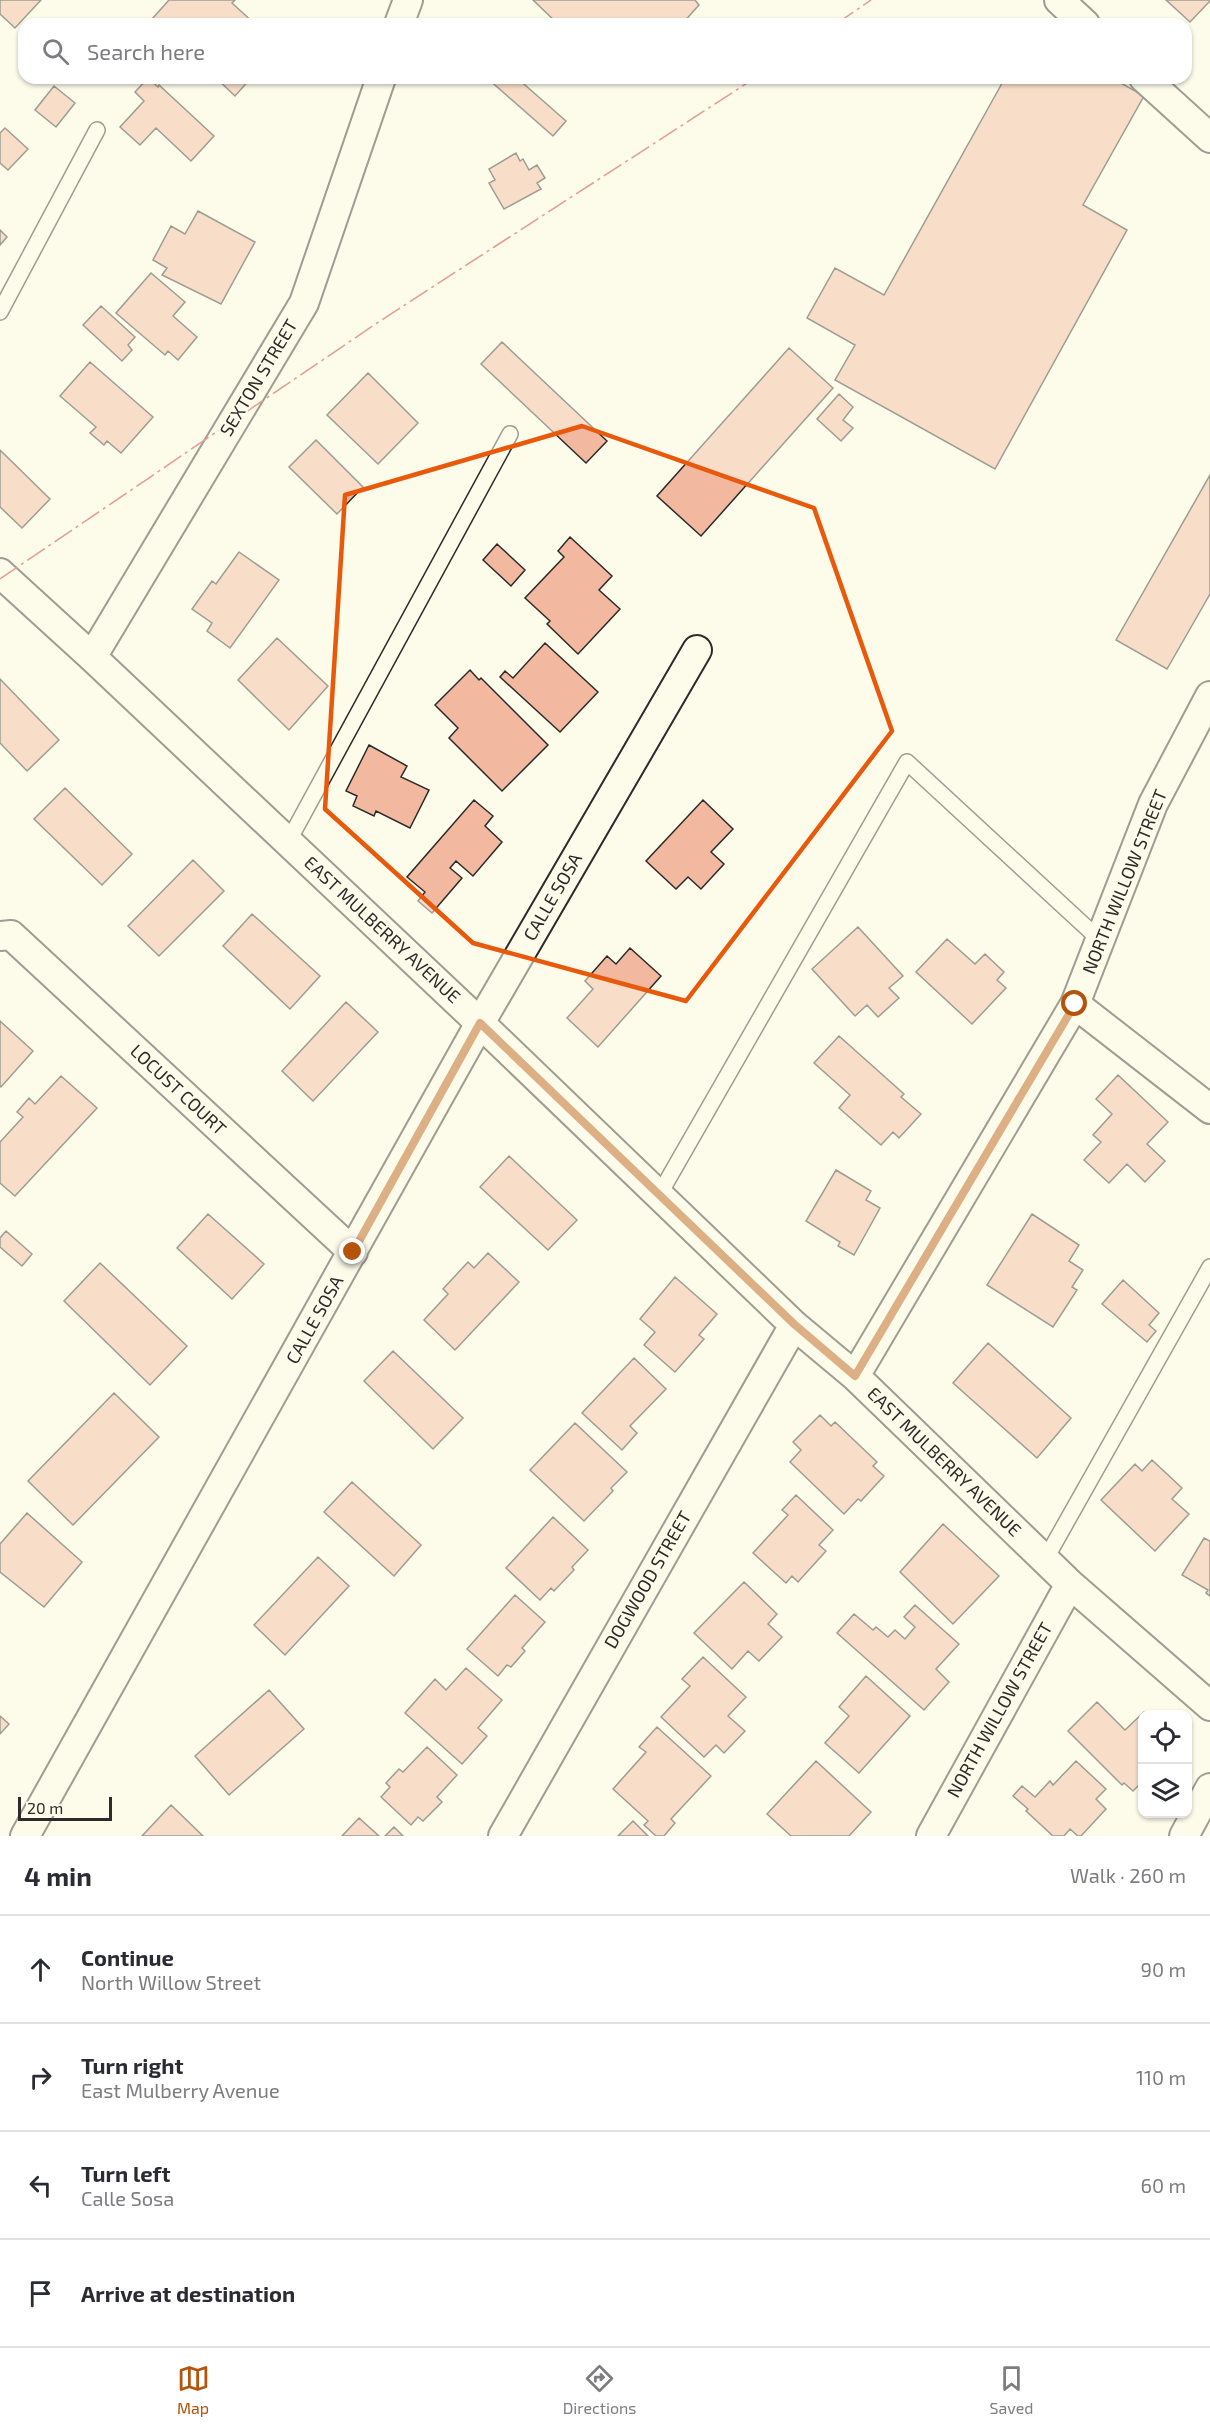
<!DOCTYPE html>
<html lang="en">
<head>
<meta charset="utf-8">
<style>
	body { margin:0; font-family:"Exo 2",sans-serif; background:#f7f7f7; color:#2b2b33 }
	.controls { position:absolute; right:18px; bottom:18px; display:grid; overflow:hidden; border-radius:12px; box-shadow:0 2px 4px #0004 }
	.controls button { width:54px; height:54px; display:grid; place-items:center; padding:0; border:0; border-bottom:2px solid #e1e1e2; background:#fff; color:#2b2b33; font:30px sans-serif }
	.scale { position:absolute; left:18px; bottom:15px; width:94px; box-sizing:border-box; padding-left:6px; border:3px solid #2b2b2b; border-top:0; font-size:16px; line-height:21px; white-space:nowrap; color:#2b2b2b; -webkit-text-stroke:4px #fdfbea; paint-order:stroke }
	.stop { position:absolute; width:18px; height:18px; margin:-14px; border:4px solid #b45309; border-radius:50%; background:#fff }
	.stop.end { background:#b45309; border-color:#fff; box-shadow:0 2px 6px #0008 }
	.list { margin:0; padding:0; list-style:none }
	h2 { display:flex; justify-content:space-between; align-items:center; height:78px; margin:0; padding:0 24px; font-size:26px }
	h2 small { font-size:20px; font-weight:400; color:#7c7c81 }
	.list li { display:grid; grid-template-columns:39px 1fr auto; gap:18px; align-items:center; box-sizing:border-box; height:108px; padding:0 24px; border-top:2px solid #e1e1e2 }
	.list b { display:block; font-size:22px; white-space:nowrap }
	.list p { margin:0; font-size:20px; white-space:nowrap; color:#7c7c81 }
	.list em { font-size:20px; font-style:normal; color:#7c7c81 }
	.icon { flex:none; width:33px; height:33px; fill:none; stroke:currentColor; stroke-width:2; stroke-linecap:round; stroke-linejoin:round }
	.map { position:relative; flex:none; width:1210px; height:1836px; overflow:hidden }
	.search { position:absolute; background:#fff; box-shadow:0 2px 4px #0004; left:18px; right:18px; top:18px; height:66px; display:flex; align-items:center; gap:15px; box-sizing:border-box; padding:0 21px; border-radius:18px; color:#7c7c81; font-size:22px }
	.sheet { height:510px; background:#fff }
	nav { display:flex; justify-content:space-around; align-items:center; box-sizing:border-box; height:84px; border-top:2px solid #e1e1e2; background:#fff; font-size:16px; color:#7c7c81 }
	nav a { display:grid; justify-items:center; gap:3px }
	nav .on { color:#b45309 }
	.map>svg:first-child { display:block }
	.building { fill:#f2b8a0; stroke:#2b2b2b; stroke-width:1.5 }
	.lines { fill:none; stroke-linecap:round; stroke-linejoin:round }
	.lane-casing { stroke:#2b2b2b; stroke-width:18 }
	.street-casing { stroke:#2b2b2b; stroke-width:32 }
	.lane { stroke:#fdfbea; stroke-width:15 }
	.street { stroke:#fdfbea; stroke-width:28 }
	.power { stroke:#c62828; stroke-width:1.5; stroke-dasharray:21 4.5 3 4.5; stroke-linecap:butt }
	.route { stroke:#b45309; stroke-width:8 }
	.marked { fill:none; stroke:#e8590c; stroke-width:4.5; stroke-linejoin:round }
	.labels { text-anchor:middle; stroke-width:4.5; stroke-linejoin:round; paint-order:stroke }
	.street-label { font-size:18px; fill:#2b2b2b; stroke:#fdfbea }
</style>
</head>
<body>
<div class="map">
<svg width="1210" height="1836" viewBox="0 0 1210 1836">
	<rect width="100%" height="100%" fill="#fdfbea"/>
	<path class="building" d="M 0,0 L 41,0 L 15,28 L 0,14 Z
		M 169,0 L 235,0 L 232,3 L 255,24 L 157,24 L 152,19 Z
		M 533,0 L 695,0 L 699,5 L 682,24 L 558,24 Z
		M 1166,0 L 1210,0 L 1210,1 L 1190,22 Z
		M 148,78 L 158,87 L 159,85 L 214,136 L 191,161 L 156,128 L 140,145 L 120,127 L 144,101 L 135,92 Z
		M 216,78 L 251,78 L 235,96 Z
		M 487,78 L 517,78 L 566,121 L 553,136 Z
		M 1005,78 L 1071,78 L 1081,83 L 1083,78 L 1112,78 L 1144,96 L 1083,205 L 1127,230 L 995,469 L 835,380 L 855,345 L 807,318 L 835,268 L 884,295 Z
		M 54,86 L 75,103 L 56,127 L 35,110 Z
		M 5,128 L 28,149 L 8,170 L 0,163 L 0,133 Z
		M 516,153 L 520,161 L 523,159 L 529,170 L 537,165 L 545,178 L 537,183 L 541,189 L 504,209 L 489,183 L 495,180 L 489,169 Z
		M 198,211 L 255,242 L 221,304 L 162,275 L 167,268 L 153,260 L 171,226 L 185,234 Z
		M 0,230 L 7,237 L 0,245 Z
		M 151,273 L 185,302 L 173,316 L 197,337 L 178,360 L 168,351 L 165,355 L 116,313 Z
		M 101,306 L 135,337 L 128,345 L 132,350 L 122,361 L 83,325 Z
		M 502,342 L 607,441 L 586,463 L 481,364 Z
		M 789,348 L 833,388 L 701,536 L 657,496 Z
		M 90,362 L 153,417 L 121,453 L 107,441 L 104,445 L 90,433 L 96,427 L 60,396 Z
		M 368,373 L 418,423 L 378,464 L 327,415 Z
		M 839,394 L 853,407 L 843,420 L 853,428 L 841,441 L 817,419 Z
		M 316,440 L 363,487 L 337,514 L 289,467 Z
		M 0,450 L 50,499 L 22,528 L 0,507 Z
		M 1210,475 L 1210,594 L 1167,669 L 1116,640 Z
		M 570,537 L 612,576 L 599,590 L 620,609 L 578,654 L 547,624 L 550,621 L 525,598 L 564,557 L 558,551 Z
		M 497,544 L 525,570 L 511,586 L 483,560 Z
		M 239,552 L 279,580 L 230,648 L 207,631 L 212,623 L 192,609 L 212,581 L 216,584 Z
		M 277,638 L 328,686 L 289,730 L 238,680 Z
		M 545,643 L 598,692 L 560,732 L 500,677 L 505,671 L 513,678 Z
		M 470,670 L 479,680 L 481,678 L 548,745 L 502,791 L 449,738 L 458,728 L 435,705 Z
		M 0,679 L 59,740 L 27,771 L 0,743 Z
		M 369,745 L 407,766 L 401,777 L 429,790 L 410,828 L 376,811 L 374,816 L 353,806 L 357,796 L 346,791 Z
		M 65,788 L 132,854 L 102,885 L 34,819 Z
		M 474,800 L 493,816 L 485,826 L 502,842 L 473,876 L 456,861 L 450,868 L 462,878 L 432,913 L 418,901 L 425,892 L 407,877 Z
		M 703,800 L 733,829 L 711,852 L 724,864 L 701,889 L 688,877 L 676,889 L 646,861 Z
		M 193,860 L 224,891 L 159,956 L 128,926 Z
		M 252,914 L 320,976 L 290,1009 L 223,946 Z
		M 858,927 L 903,976 L 889,988 L 899,998 L 878,1017 L 867,1005 L 855,1016 L 812,969 Z
		M 947,939 L 975,964 L 985,954 L 1004,972 L 997,980 L 1006,988 L 972,1024 L 916,972 Z
		M 630,948 L 661,976 L 598,1047 L 567,1018 L 593,989 L 585,981 L 607,956 L 616,964 Z
		M 346,1002 L 378,1032 L 313,1101 L 282,1071 Z
		M 0,1021 L 33,1051 L 1,1087 L 0,1086 Z
		M 839,1036 L 904,1094 L 901,1097 L 921,1114 L 899,1138 L 893,1132 L 881,1145 L 839,1108 L 850,1095 L 814,1063 Z
		M 1118,1075 L 1168,1122 L 1147,1144 L 1165,1161 L 1145,1182 L 1127,1164 L 1109,1183 L 1084,1160 L 1101,1142 L 1093,1135 L 1112,1114 L 1096,1099 Z
		M 61,1076 L 97,1108 L 15,1196 L 0,1183 L 0,1142 L 23,1117 L 17,1112 L 29,1098 L 35,1104 Z
		M 509,1156 L 577,1220 L 548,1250 L 480,1187 Z
		M 836,1170 L 871,1191 L 866,1200 L 880,1208 L 854,1255 L 838,1246 L 840,1242 L 806,1221 Z
		M 208,1214 L 264,1264 L 232,1299 L 177,1248 Z
		M 1032,1214 L 1079,1245 L 1069,1261 L 1083,1270 L 1072,1287 L 1077,1290 L 1053,1327 L 987,1285 Z
		M 6,1231 L 32,1254 L 22,1266 L 0,1247 L 0,1238 Z
		M 488,1253 L 519,1282 L 455,1350 L 424,1320 L 448,1294 L 443,1289 L 468,1262 L 474,1268 Z
		M 100,1263 L 187,1346 L 150,1385 L 64,1301 Z
		M 675,1277 L 717,1314 L 699,1335 L 704,1339 L 675,1372 L 644,1345 L 655,1332 L 640,1319 Z
		M 1123,1280 L 1159,1313 L 1149,1325 L 1156,1331 L 1147,1342 L 1102,1304 Z
		M 988,1343 L 1071,1418 L 1037,1458 L 953,1383 Z
		M 393,1351 L 463,1418 L 433,1449 L 364,1381 Z
		M 634,1358 L 666,1389 L 630,1426 L 637,1433 L 622,1450 L 582,1413 Z
		M 114,1393 L 159,1437 L 73,1525 L 28,1481 Z
		M 820,1415 L 831,1426 L 835,1422 L 877,1462 L 873,1466 L 884,1476 L 861,1501 L 858,1499 L 844,1514 L 790,1462 L 801,1450 L 793,1442 Z
		M 575,1423 L 627,1472 L 611,1488 L 613,1491 L 584,1521 L 530,1470 Z
		M 1152,1460 L 1182,1488 L 1172,1499 L 1189,1514 L 1155,1551 L 1101,1500 L 1135,1464 L 1142,1471 Z
		M 352,1482 L 421,1545 L 394,1576 L 324,1512 Z
		M 796,1495 L 833,1530 L 819,1545 L 826,1551 L 798,1582 L 792,1576 L 786,1583 L 753,1553 L 788,1515 L 782,1510 Z
		M 27,1513 L 82,1562 L 44,1607 L 0,1572 L 0,1544 Z
		M 553,1517 L 588,1550 L 572,1567 L 574,1570 L 554,1591 L 551,1588 L 540,1600 L 506,1568 Z
		M 943,1524 L 999,1576 L 953,1624 L 900,1572 Z
		M 1204,1538 L 1210,1541 L 1210,1596 L 1206,1593 L 1208,1590 L 1182,1575 Z
		M 318,1557 L 349,1586 L 285,1655 L 254,1625 Z
		M 744,1582 L 777,1614 L 768,1624 L 782,1637 L 759,1661 L 748,1651 L 732,1669 L 694,1633 Z
		M 515,1595 L 545,1622 L 522,1648 L 525,1651 L 511,1667 L 507,1665 L 498,1676 L 467,1649 Z
		M 915,1605 L 959,1644 L 936,1669 L 949,1682 L 924,1710 L 837,1633 L 854,1614 L 873,1630 L 876,1627 L 888,1637 L 895,1630 L 905,1639 L 915,1627 L 904,1617 Z
		M 703,1657 L 746,1697 L 728,1716 L 745,1731 L 724,1753 L 716,1745 L 704,1757 L 661,1717 L 690,1686 L 682,1679 Z
		M 466,1668 L 502,1700 L 478,1728 L 487,1736 L 462,1764 L 405,1713 L 435,1679 L 446,1690 Z
		M 866,1676 L 910,1716 L 859,1773 L 825,1743 L 849,1716 L 839,1707 Z
		M 269,1690 L 304,1729 L 229,1795 L 195,1756 Z
		M 1097,1702 L 1125,1730 L 1144,1712 L 1146,1714 L 1142,1714 L 1142,1782 L 1133,1791 L 1124,1783 L 1122,1785 L 1068,1731 Z
		M 0,1716 L 9,1724 L 0,1734 Z
		M 657,1727 L 711,1776 L 671,1819 L 675,1823 L 664,1836 L 656,1836 L 644,1825 L 648,1821 L 613,1789 L 646,1752 L 639,1747 Z
		M 427,1747 L 457,1775 L 437,1797 L 442,1802 L 423,1821 L 418,1817 L 411,1825 L 381,1797 L 390,1787 L 386,1783 L 399,1769 L 403,1772 Z
		M 816,1761 L 871,1812 L 849,1836 L 791,1836 L 767,1814 Z
		M 1076,1761 L 1106,1789 L 1096,1799 L 1106,1809 L 1081,1836 L 1078,1836 L 1070,1829 L 1064,1836 L 1053,1836 L 1026,1811 L 1028,1809 L 1013,1796 L 1022,1786 L 1035,1797 L 1050,1781 L 1053,1785 Z
		M 171,1805 L 203,1836 L 142,1836 Z
		M 359,1818 L 379,1836 L 342,1836 Z
		M 633,1821 L 648,1836 L 618,1836 Z
		M 394,1827 L 403,1836 L 385,1836 Z"/>
	<g class="lines">
		<defs>
			<path id="lane" d="M 0,312 L 97,130
				M 288,842 L 510,434
				M 659,1195 L 907,762 L 1100,940
				M 1045,1560 L 1210,1267"/>
			<path id="street" d="M 1059,0 L 1085,24
				M 399,24 L 408,0
				M 1144,78 L 1210,138
				M 0,573 L 92,657 L 480,1023 L 794,1325 L 855,1376 L 1070,1584 L 1210,1706
				M 92,657 L 304,303 L 381,78
				M 0,936 L 11,935 L 353,1252
				M 1075,1004 L 1210,1109
				M 855,1376 L 1075,1004 L 1153,804 L 1210,696
				M 25,1836 L 480,1023 L 697,650
				M 503,1836 L 794,1325
				M 931,1836 L 1070,1584
				M 1184,1836 L 1210,1788"/>
		</defs>
		<use href="#lane" class="lane-casing"/>
		<use href="#street" class="street-casing"/>
		<use href="#lane" class="lane"/>
		<use href="#street" class="street"/>
		<path class="power" d="M 836,24 L 871,0
			M 0,579 L 380,321 L 755,78"/>
	</g>
	<g class="lines">
		<path class="route" d="M 353,1252 L 480,1023 L 794,1324 L 855,1376 L 1075,1004"/>
	</g>
	<path d="M0 0H1210V1836H0ZM 582,426 L 814,508 L 892,731 L 686,1001 L 473,943 L 325,809 L 345,495 Z" fill="#fdfbea" fill-opacity=".55" fill-rule="evenodd"/>
	<path class="marked" d="M 582,426 L 814,508 L 892,731 L 686,1001 L 473,943 L 325,809 L 345,495 Z"/>
	<g class="labels">
		<g class="street-label">
			<text transform="translate(259 378) rotate(-59)" y="6">SEXTON STREET</text>
			<text transform="translate(1125 882) rotate(-68)" y="6">NORTH WILLOW STREET</text>
			<text transform="translate(553 897) rotate(-60)" y="6">CALLE SOSA</text>
			<text transform="translate(382 930) rotate(43)" y="6">EAST MULBERRY AVENUE</text>
			<text transform="translate(178 1090) rotate(43)" y="6">LOCUST COURT</text>
			<text transform="translate(315 1320) rotate(-61)" y="6">CALLE SOSA</text>
			<text transform="translate(944 1462) rotate(44)" y="6">EAST MULBERRY AVENUE</text>
			<text transform="translate(648 1580) rotate(-60)" y="6">DOGWOOD STREET</text>
			<text transform="translate(1000 1710) rotate(-61)" y="6">NORTH WILLOW STREET</text>
		</g>
	</g>
</svg>
<div class="controls">
<button><svg class="icon" aria-label="locate" viewBox="0 0 24 24"><circle cx="12" cy="12" r="6"/><path d="M12 2v4M12 18v4M2 12h4M18 12h4"/></svg></button>
<button><svg class="icon" aria-label="layers" viewBox="0 0 24 24"><path d="M12 4l9 5-9 5-9-5zM3 14l9 5 9-5"/></svg></button>
</div>
<div class="scale">20 m</div>
<div class="stop" style="left:1075px;top:1004px"></div>
<div class="stop end" style="left:353px;top:1252px"></div>
<div class="search"><svg class="icon" aria-label="search" viewBox="0 0 24 24"><circle cx="10" cy="10" r="6"/><path d="M15 15l6 6"/></svg>Search here</div>
</div>
<section class="sheet">
<h2>4 min<small>Walk · 260 m</small></h2>
<ul class="list">
<li><svg class="icon" aria-label="ahead" viewBox="0 0 24 24"><path d="M12 20V5M6 11l6-6 6 6"/></svg><div><b>Continue</b><p>North Willow Street</p></div><em>90 m</em></li>
<li><svg class="icon" aria-label="right" viewBox="0 0 24 24"><path d="M7 20v-9h11M14 6l5 5-5 5"/></svg><div><b>Turn right</b><p>East Mulberry Avenue</p></div><em>110 m</em></li>
<li><svg class="icon" aria-label="left" viewBox="0 0 24 24"><path d="M17 20v-9H6M10 6l-5 5 5 5"/></svg><div><b>Turn left</b><p>Calle Sosa</p></div><em>60 m</em></li>
<li><svg class="icon" aria-label="arrive" viewBox="0 0 24 24"><path d="M6 21V4h12l-3 4 3 4H6"/></svg><div><b>Arrive at destination</b></div></li>
</ul>
</section>
<nav>
<a class="on"><svg class="icon" aria-label="map" viewBox="0 0 24 24"><path d="M3 6l6-2 6 2 6-2v14l-6 2-6-2-6 2zM9 4v14M15 6v14"/></svg>Map</a>
<a><svg class="icon" aria-label="directions" viewBox="0 0 24 24"><path d="M12 3l9 9-9 9-9-9zM9 14v-3h6M13 9l2 2-2 2"/></svg>Directions</a>
<a><svg class="icon" aria-label="saved" viewBox="0 0 24 24"><path d="M7 4h10v16l-5-4-5 4z"/></svg>Saved</a>
</nav>
</body>
</html>
